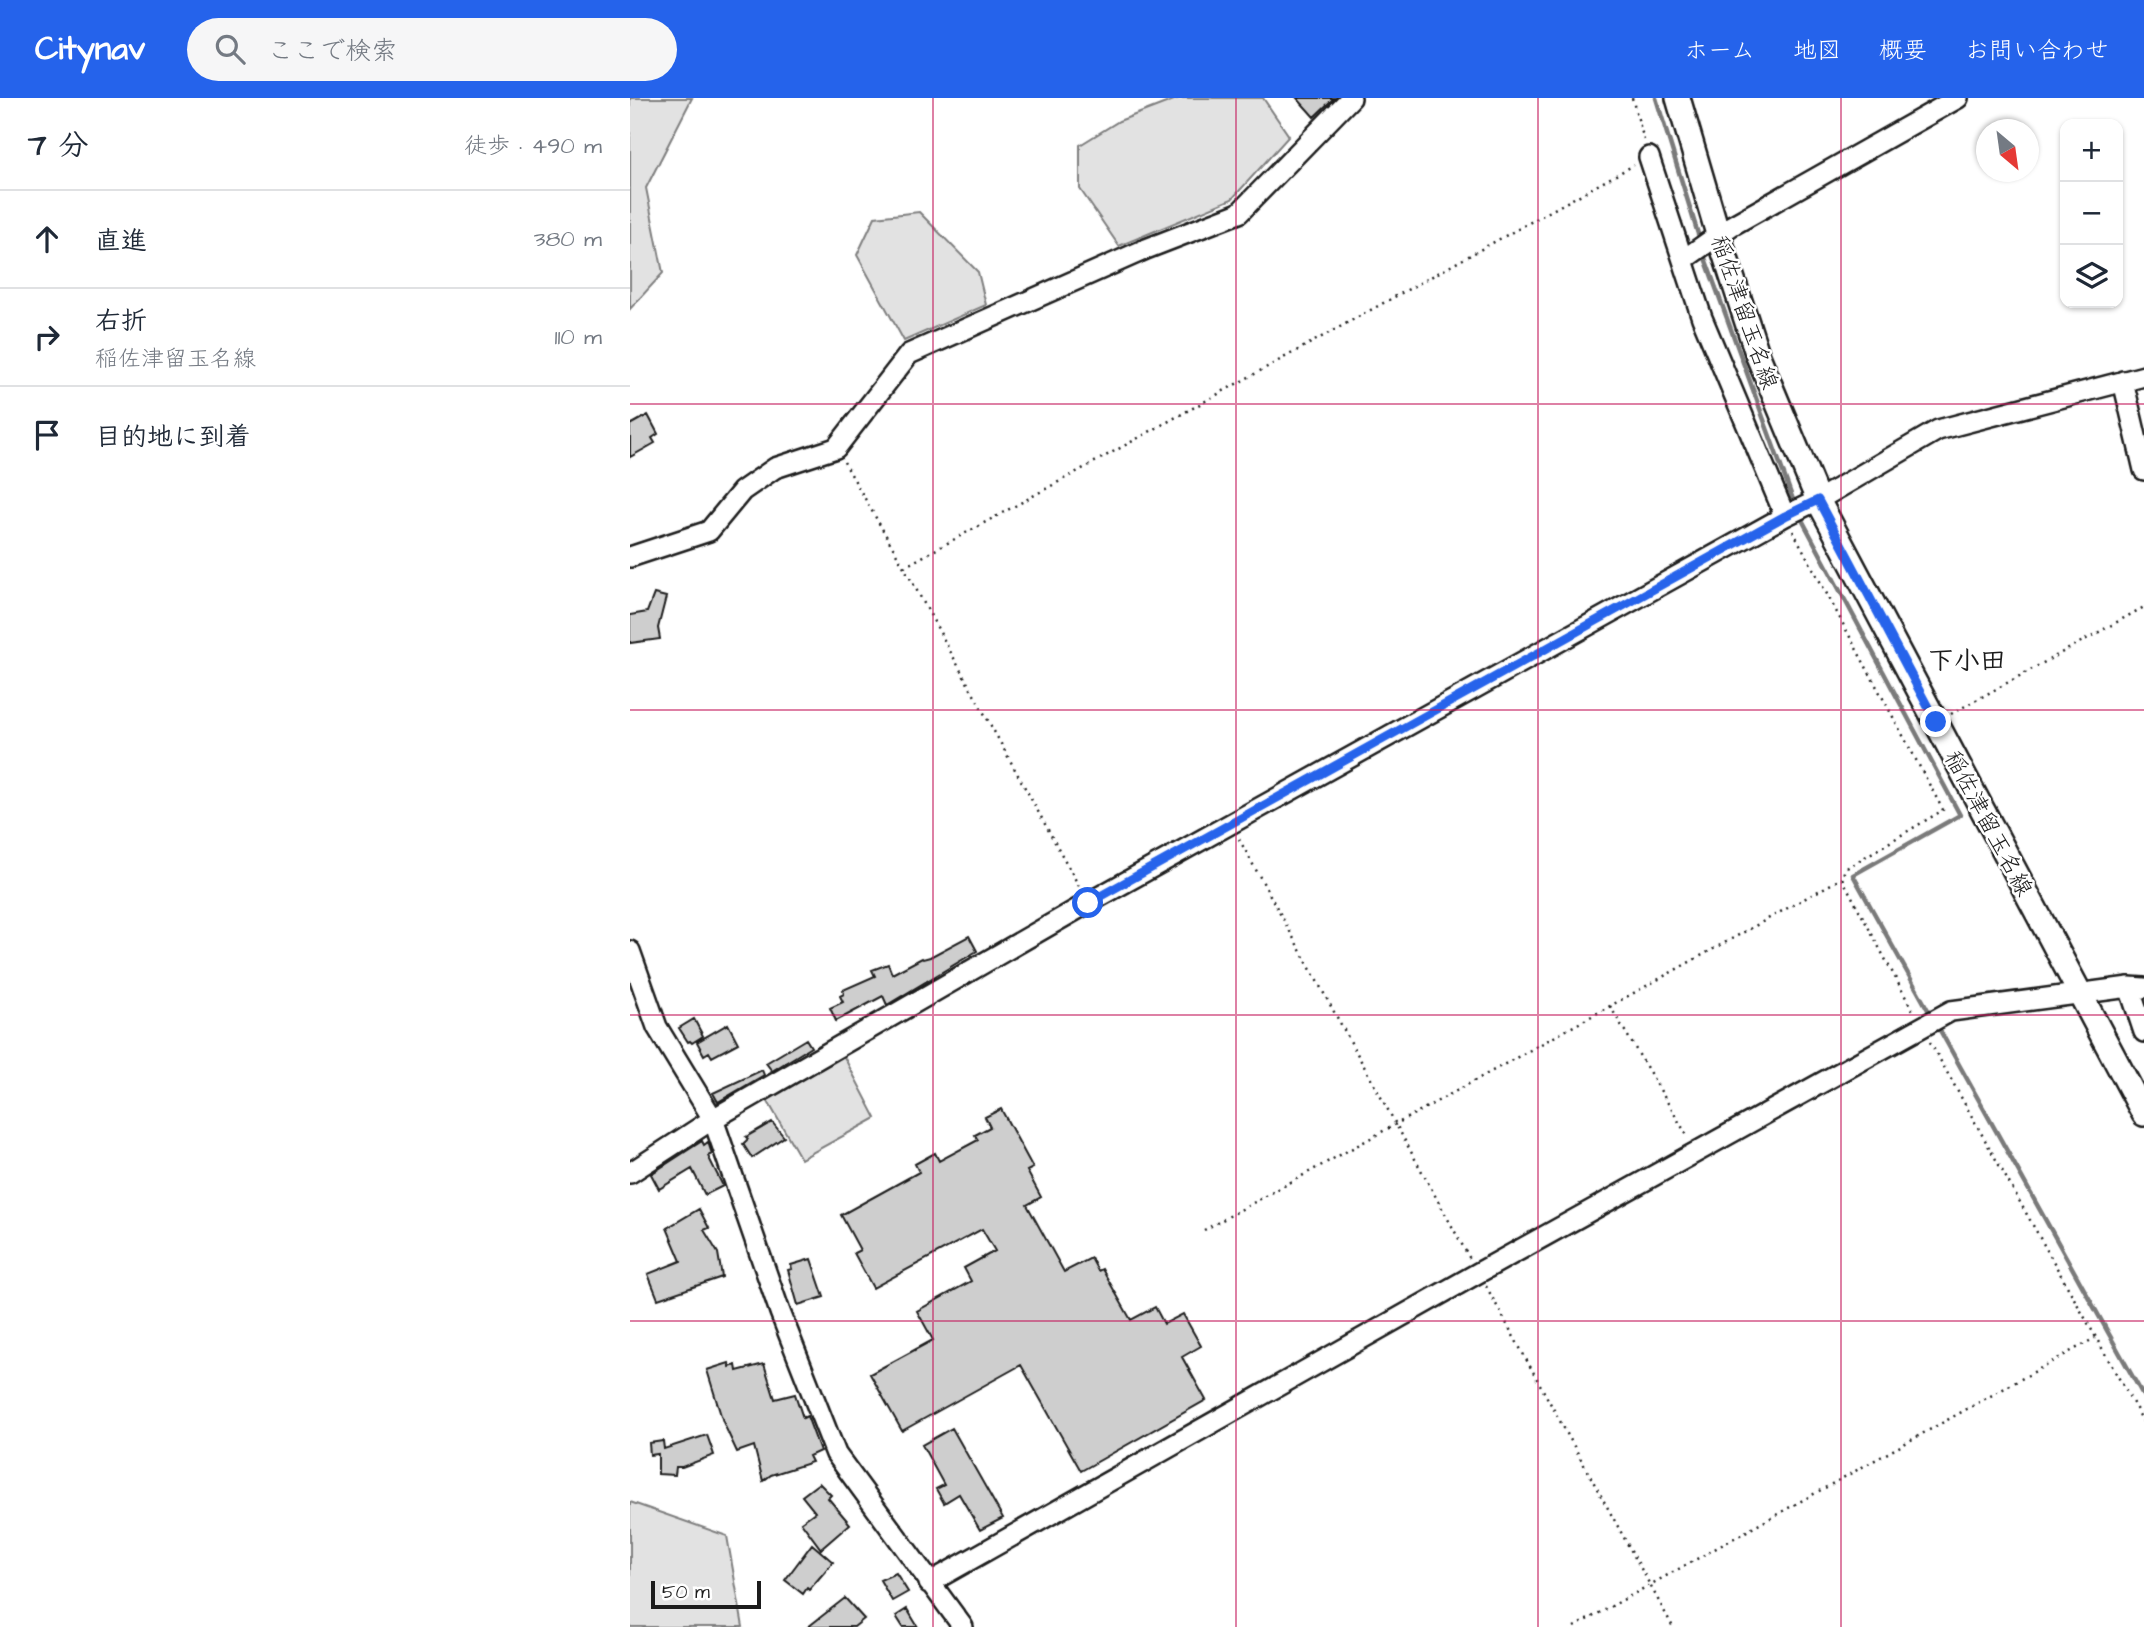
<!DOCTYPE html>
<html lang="ja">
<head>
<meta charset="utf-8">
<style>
	body { margin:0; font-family:"Architects Daughter","Klee One",sans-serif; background:#f6f6f7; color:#1f2937 }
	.controls { position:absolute; right:21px; top:21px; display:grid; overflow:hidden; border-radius:14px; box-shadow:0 2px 5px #0004 }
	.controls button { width:63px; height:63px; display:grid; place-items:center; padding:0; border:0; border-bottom:2px solid #e0e1e3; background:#fff; color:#1f2937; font:35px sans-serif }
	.compass { position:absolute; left:1346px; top:21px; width:63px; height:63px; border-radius:50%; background:#fff; box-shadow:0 2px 5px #0004; rotate:151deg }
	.scale { position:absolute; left:21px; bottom:18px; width:110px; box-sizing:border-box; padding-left:7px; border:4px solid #1c1c1c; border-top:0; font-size:19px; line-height:24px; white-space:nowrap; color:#1c1c1c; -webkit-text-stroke:5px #fff; paint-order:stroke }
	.stop { position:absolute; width:21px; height:21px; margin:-16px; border:5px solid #2563eb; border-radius:50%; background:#fff }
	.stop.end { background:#2563eb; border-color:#fff; box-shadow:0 2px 7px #0008 }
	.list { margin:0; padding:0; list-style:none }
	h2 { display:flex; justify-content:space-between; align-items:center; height:91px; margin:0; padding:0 28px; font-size:30px }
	h2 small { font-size:23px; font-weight:400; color:#747a83 }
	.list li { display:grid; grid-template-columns:46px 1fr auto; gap:21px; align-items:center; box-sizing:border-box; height:98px; padding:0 28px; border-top:2px solid #e0e1e3 }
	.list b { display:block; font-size:26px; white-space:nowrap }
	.list p { margin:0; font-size:23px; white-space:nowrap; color:#747a83 }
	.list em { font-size:23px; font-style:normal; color:#747a83 }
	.icon { flex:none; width:38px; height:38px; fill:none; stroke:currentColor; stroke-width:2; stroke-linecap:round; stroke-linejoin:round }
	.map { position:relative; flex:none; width:1514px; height:1529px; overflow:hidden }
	header { display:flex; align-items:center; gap:42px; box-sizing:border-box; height:98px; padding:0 35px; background:#2563eb; color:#fff }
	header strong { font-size:33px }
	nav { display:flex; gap:38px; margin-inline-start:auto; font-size:24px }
	.search { width:490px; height:63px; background:#f6f6f7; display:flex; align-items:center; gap:18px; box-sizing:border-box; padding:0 24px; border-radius:38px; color:#747a83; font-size:26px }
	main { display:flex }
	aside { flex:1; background:#fff }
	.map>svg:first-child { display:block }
	.green { fill:#e2e2e2; stroke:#7f7f7f; stroke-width:2 }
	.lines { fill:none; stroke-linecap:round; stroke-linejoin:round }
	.stream { stroke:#7a7a7a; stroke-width:4.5 }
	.building { fill:#cecece; stroke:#1c1c1c; stroke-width:2 }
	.minor-casing { stroke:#1c1c1c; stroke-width:24 }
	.major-casing { stroke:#1c1c1c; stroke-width:28 }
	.path { stroke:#1c1c1c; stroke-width:2.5; stroke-dasharray:2 5; stroke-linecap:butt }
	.minor { stroke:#fff; stroke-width:19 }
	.major { stroke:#fff; stroke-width:23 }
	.route { stroke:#2563eb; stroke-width:9 }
	.grid { fill:none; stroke:#c2185b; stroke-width:2; stroke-opacity:0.55 }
	.labels { text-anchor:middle; stroke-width:5; stroke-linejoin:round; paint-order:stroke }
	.street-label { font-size:23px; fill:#1c1c1c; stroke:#fff }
	.quarter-label { font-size:26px; font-weight:bold; fill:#1c1c1c; stroke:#fff }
</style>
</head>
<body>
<header>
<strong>Citynav</strong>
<div class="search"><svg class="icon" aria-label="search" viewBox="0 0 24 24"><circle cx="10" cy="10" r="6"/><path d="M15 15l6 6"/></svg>ここで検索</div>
<nav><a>ホーム</a><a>地図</a><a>概要</a><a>お問い合わせ</a></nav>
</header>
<main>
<aside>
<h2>7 分<small>徒歩 · 490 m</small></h2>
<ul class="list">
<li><svg class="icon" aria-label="ahead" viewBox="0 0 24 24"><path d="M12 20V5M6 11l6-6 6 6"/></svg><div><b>直進</b></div><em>380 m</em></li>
<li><svg class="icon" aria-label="right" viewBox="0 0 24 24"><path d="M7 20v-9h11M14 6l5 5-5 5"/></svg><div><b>右折</b><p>稲佐津留玉名線</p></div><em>110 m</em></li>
<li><svg class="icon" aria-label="arrive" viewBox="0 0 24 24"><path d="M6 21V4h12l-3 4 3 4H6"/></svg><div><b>目的地に到着</b></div></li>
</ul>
</aside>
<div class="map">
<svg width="1514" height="1529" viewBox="0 0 1514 1529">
	<rect width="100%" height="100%" fill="#fff"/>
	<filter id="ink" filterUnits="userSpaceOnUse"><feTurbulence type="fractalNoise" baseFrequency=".0143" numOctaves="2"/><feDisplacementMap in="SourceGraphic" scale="14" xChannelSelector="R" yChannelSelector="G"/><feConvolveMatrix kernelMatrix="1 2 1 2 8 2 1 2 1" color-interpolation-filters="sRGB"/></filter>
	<g filter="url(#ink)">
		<path class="green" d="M 0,0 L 62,0 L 16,90 L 33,175 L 0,211 Z
			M 549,0 L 633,0 L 659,38 L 602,101 L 489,148 L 450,91 L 450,47 L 489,23 Z
			M 289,114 L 348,174 L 356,207 L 274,243 L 227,157 L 245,119 Z
			M 210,951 L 246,1020 L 171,1061 L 133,995 Z
			M 0,1404 L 97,1438 L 113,1529 L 0,1529 Z"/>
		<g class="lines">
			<path class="stream" d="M 1026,0 L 1068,136
				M 1075,160 L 1165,407
				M 1170,418 L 1330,717 L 1223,777 L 1302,919
				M 1307,927 L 1514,1299"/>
		</g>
		<path class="building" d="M 667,0 L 704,0 L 684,19 Z
			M 18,317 L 28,336 L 22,340 L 25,345 L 0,359 L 0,327 Z
			M 24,496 L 36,499 L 28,530 L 30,541 L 0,545 L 0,517 L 17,514 Z
			M 339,838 L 347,853 L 257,907 L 253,898 L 206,923 L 200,910 L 213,904 L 210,898 L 214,896 L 213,892 L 245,878 L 242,872 L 258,866 L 262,876 L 292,860 L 293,861 L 300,859 Z
			M 64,921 L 73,938 L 62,945 L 60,943 L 58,944 L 49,930 Z
			M 98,926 L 108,945 L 82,959 L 79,954 L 74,957 L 67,944 Z
			M 176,941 L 181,949 L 142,973 L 136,965 Z
			M 132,972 L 134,977 L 88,1004 L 83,995 Z
			M 371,1011 L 403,1070 L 397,1073 L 411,1099 L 397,1107 L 434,1174 L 461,1160 L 468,1173 L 472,1171 L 501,1222 L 525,1209 L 534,1226 L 553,1216 L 571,1248 L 552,1259 L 576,1302 L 451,1373 L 391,1267 L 272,1333 L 240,1276 L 303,1242 L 287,1213 L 341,1183 L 334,1170 L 365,1153 L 352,1131 L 243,1190 L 224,1155 L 230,1152 L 211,1117 L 289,1074 L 285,1066 L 305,1055 L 309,1063 L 348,1042 L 345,1037 L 360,1029 L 355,1019 Z
			M 142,1024 L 154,1039 L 122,1060 L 113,1046 L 118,1041 L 116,1039 Z
			M 72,1043 L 74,1047 L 78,1044 L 82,1056 L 78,1058 L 93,1088 L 75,1097 L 62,1071 L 29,1091 L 21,1076 Z
			M 69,1111 L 79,1130 L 74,1132 L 88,1155 L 92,1179 L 28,1201 L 18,1176 L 51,1163 L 37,1130 Z
			M 181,1161 L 194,1199 L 168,1207 L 158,1172 L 162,1171 L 161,1167 Z
			M 99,1265 L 100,1269 L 106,1267 L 107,1273 L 134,1266 L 145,1301 L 165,1296 L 173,1320 L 177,1318 L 190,1353 L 179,1358 L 182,1364 L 141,1377 L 133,1383 L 124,1348 L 107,1354 L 93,1324 L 77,1272 Z
			M 322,1330 L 373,1420 L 350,1432 L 329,1396 L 314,1405 L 306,1391 L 314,1387 L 292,1347 Z
			M 77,1337 L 84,1357 L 52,1369 L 46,1369 L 45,1377 L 28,1376 L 28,1356 L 20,1357 L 19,1345 L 33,1343 L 34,1351 Z
			M 189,1385 L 201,1397 L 198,1400 L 220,1426 L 191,1451 L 171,1424 L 185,1414 L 172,1398 Z
			M 182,1446 L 203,1464 L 179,1492 L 177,1490 L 173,1496 L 155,1482 Z
			M 266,1475 L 278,1494 L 262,1503 L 250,1482 Z
			M 215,1500 L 234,1521 L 224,1529 L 178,1529 Z
			M 277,1511 L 288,1529 L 273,1529 L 266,1518 Z"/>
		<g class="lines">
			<defs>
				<path id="minor" d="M 1019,59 L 1072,220 L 1155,418
					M 1053,162 L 1101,128 L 1328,0
					M 1493,283 L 1514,372
					M 0,459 L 79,433 L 112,393 L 145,370 L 206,350 L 279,256 L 516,151 L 609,115 L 721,0
					M 0,853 L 27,929 L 83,1021 L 150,1214 L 206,1356 L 333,1529
					M 1499,889 L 1514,934
					M 0,1075 L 83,1021 L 458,805 L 1155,418 L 1188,402 L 1308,332 L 1514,278
					M 299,1485 L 848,1175 L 1321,913 L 1499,889 L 1514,890"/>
				<path id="major" d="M 1048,0 L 1088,136 L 1128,258 L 1188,402 L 1514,1016"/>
			</defs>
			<use href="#minor" class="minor-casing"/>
			<use href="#major" class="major-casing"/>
			<path class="path" d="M 1002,0 L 1014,42
				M 214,364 L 274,469 L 450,790
				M 1163,433 L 1313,712 L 1215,771 L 1212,780 L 1283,913
				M 274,469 L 1004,67
				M 1321,616 L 1514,509
				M 609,741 L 840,1161
				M 980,908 L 1058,1039
				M 1300,944 L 1514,1325
				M 574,1132 L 1212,780
				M 856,1188 L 1043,1529
				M 944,1529 L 1465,1240"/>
			<use href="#minor" class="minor"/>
			<use href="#major" class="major"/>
		</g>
	</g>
	<g class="lines" filter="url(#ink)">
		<path class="route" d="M 458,805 L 1155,418 L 1188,402 L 1306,624"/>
	</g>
	<path class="grid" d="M 303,0 L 303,1529M 606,0 L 606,1529M 908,0 L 908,1529M 1211,0 L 1211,1529M 0,306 L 1514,306M 0,612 L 1514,612M 0,917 L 1514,917M 0,1223 L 1514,1223"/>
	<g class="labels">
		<g class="street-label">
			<text transform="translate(1115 214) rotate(71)" y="8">稲佐津留玉名線</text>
			<text transform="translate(1359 725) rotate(62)" y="8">稲佐津留玉名線</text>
		</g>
		<g class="quarter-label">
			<text x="1337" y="571">下小田</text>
		</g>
	</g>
</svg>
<div class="controls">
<button>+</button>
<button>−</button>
<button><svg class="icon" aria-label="layers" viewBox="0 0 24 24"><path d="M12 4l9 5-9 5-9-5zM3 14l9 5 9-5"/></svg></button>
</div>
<svg class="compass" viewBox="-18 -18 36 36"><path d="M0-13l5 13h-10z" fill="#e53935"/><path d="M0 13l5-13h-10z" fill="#747a83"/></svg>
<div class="scale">50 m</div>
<div class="stop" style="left:458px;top:805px"></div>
<div class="stop end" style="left:1306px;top:624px"></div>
</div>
</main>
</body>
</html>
